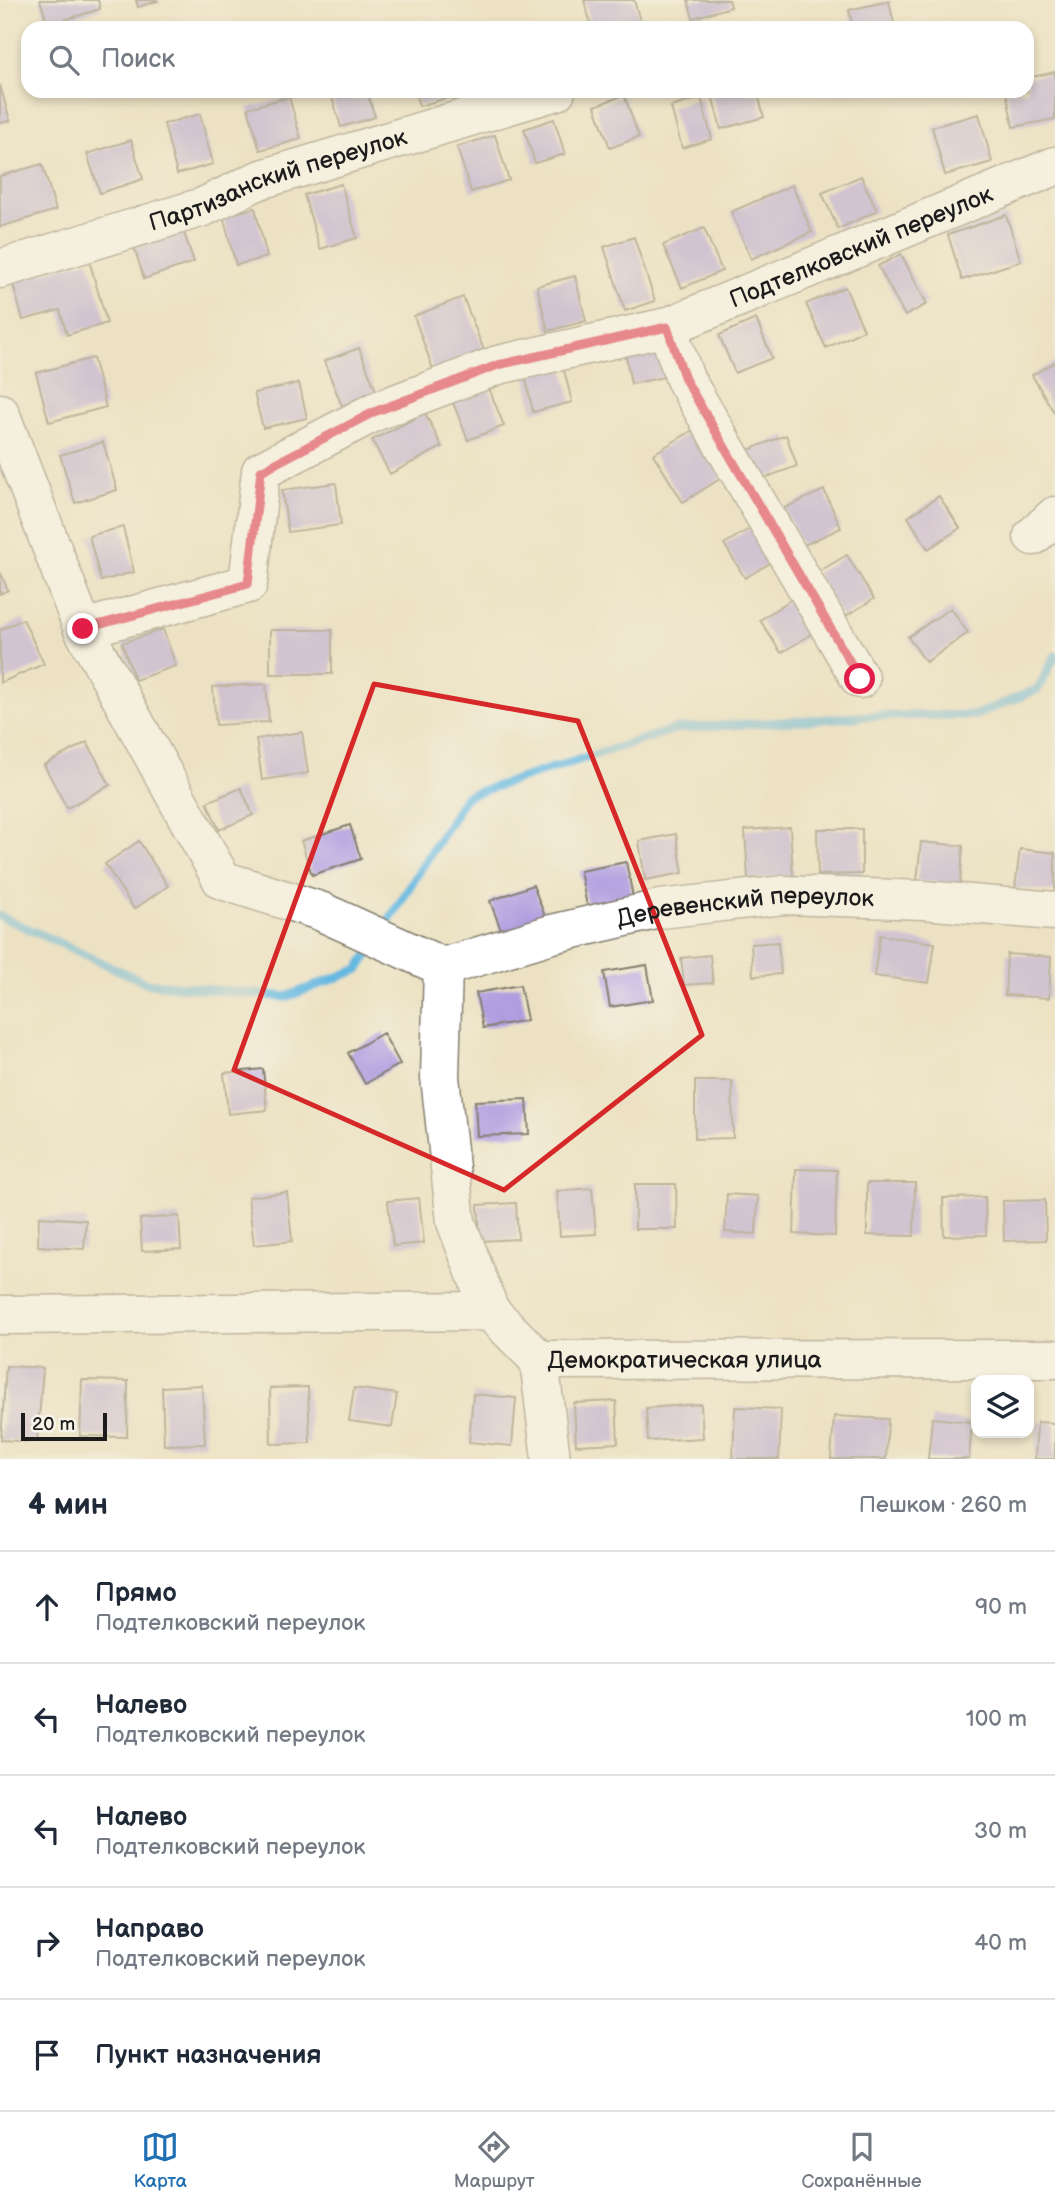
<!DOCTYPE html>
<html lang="ru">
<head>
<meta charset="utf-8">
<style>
	body { margin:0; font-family:"Balsamiq Sans",sans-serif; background:#f6f6f7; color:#1f2937 }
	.controls { position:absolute; right:21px; bottom:21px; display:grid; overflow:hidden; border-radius:14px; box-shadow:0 4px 10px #0003 }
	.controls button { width:63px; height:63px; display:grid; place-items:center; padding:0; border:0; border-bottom:2px solid #e0e1e3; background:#fff; color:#1f2937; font:35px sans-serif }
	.scale { position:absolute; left:21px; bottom:18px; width:86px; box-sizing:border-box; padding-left:7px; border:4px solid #1c1c1c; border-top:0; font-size:19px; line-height:24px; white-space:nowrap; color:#1c1c1c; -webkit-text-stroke:5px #f7f3e8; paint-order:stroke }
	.stop { position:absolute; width:21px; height:21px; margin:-16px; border:5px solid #e11d48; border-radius:50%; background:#fff }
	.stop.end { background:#e11d48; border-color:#fff; box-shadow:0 2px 7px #0008 }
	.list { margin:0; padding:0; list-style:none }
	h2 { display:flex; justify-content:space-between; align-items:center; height:91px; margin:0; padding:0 28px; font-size:30px }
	h2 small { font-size:23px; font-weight:400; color:#747a83 }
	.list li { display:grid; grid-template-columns:46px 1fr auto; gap:21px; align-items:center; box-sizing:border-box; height:112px; padding:0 28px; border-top:2px solid #e0e1e3 }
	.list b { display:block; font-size:26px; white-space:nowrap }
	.list p { margin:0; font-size:23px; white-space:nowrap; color:#747a83 }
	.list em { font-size:23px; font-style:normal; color:#747a83 }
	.icon { flex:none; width:38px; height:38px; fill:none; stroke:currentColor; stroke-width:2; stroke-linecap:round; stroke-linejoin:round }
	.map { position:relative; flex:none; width:1055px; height:1459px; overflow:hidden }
	.search { position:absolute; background:#fff; box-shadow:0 4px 10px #0003; left:21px; right:21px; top:21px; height:77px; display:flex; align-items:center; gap:18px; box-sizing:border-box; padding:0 24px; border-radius:21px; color:#747a83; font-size:26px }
	.sheet { height:651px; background:#fff }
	nav { display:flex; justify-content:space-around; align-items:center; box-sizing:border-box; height:98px; border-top:2px solid #e0e1e3; background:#fff; font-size:19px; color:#747a83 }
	nav a { display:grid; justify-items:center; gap:4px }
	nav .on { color:#1f6fb2 }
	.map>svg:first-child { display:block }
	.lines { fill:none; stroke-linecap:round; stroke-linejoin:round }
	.stream { stroke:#64b8e0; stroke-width:9 }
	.building { fill:#af9de0 }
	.minor-casing { stroke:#847f70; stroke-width:41 }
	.minor { stroke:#fff; stroke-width:38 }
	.route { stroke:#e11d48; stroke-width:9 }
	.marked { fill:none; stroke:#d62828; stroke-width:5; stroke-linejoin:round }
	.labels { text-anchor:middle; stroke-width:5; stroke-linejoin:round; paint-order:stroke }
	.street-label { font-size:24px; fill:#1c1c1c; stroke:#f7f3e8 }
</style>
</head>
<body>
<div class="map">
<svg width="1055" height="1459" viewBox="0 0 1055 1459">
	<rect width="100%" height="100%" fill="#f7f3e8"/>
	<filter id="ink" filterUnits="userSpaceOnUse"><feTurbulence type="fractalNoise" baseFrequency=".0143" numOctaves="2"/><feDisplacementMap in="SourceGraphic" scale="14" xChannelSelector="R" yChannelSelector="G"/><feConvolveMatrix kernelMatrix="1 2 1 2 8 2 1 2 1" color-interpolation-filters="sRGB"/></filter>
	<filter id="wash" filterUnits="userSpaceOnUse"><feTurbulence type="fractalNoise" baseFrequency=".00686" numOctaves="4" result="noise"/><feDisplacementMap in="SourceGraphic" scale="28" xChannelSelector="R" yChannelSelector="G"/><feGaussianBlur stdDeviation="1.57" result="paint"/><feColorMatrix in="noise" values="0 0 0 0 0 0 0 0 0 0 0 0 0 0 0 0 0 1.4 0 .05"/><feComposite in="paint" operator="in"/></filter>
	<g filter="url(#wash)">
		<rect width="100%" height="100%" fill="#ece2c3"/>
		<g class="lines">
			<path class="stream" d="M 0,916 L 147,983 L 286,997 L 359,969 L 374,945
				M 383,930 L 466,796 L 675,729 L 870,716 L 976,715 L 1038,689 L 1055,656"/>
		</g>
		<g id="blocks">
			<path class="building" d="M 40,0 L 98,0 L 100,9 L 48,25 Z
				M 136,0 L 157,0 L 158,1 L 138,7 Z
				M 584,0 L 634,0 L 642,28 L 592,28 Z
				M 688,0 L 729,0 L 731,7 L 693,18 Z
				M 889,1 L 895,28 L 853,28 L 849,10 Z
				M 1055,72 L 1055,119 L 1013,127 L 1006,91 L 1027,91 L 1027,78 Z
				M 0,85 L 10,121 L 0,123 Z
				M 330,91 L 367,91 L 375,117 L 341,127 Z
				M 415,91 L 457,91 L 458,95 L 419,106 Z
				M 711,91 L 757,91 L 764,117 L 721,129 Z
				M 624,95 L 639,137 L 610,148 L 595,106 Z
				M 289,97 L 301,139 L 260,150 L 248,108 Z
				M 701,98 L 712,139 L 682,148 L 671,107 Z
				M 200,114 L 213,164 L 177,174 L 164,124 Z
				M 979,114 L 992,162 L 945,175 L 932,127 Z
				M 554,119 L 565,154 L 535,163 L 524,129 Z
				M 495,135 L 509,180 L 471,192 L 457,147 Z
				M 131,140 L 143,179 L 100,193 L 87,154 Z
				M 42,164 L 56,210 L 0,227 L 0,176 Z
				M 861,176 L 877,211 L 838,229 L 822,193 Z
				M 341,184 L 357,238 L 320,249 L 304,195 Z
				M 792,185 L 812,232 L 751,259 L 731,212 Z
				M 255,208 L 267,257 L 236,265 L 223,216 Z
				M 1006,215 L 1021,261 L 962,280 L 948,235 Z
				M 704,228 L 722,271 L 682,288 L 663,245 Z
				M 183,230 L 194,262 L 144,279 L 134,247 Z
				M 634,237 L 655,301 L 625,311 L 604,247 Z
				M 901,254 L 927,304 L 905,316 L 878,266 Z
				M 89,260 L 107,323 L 67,335 L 60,310 L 23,320 L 12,281 Z
				M 575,276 L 586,321 L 548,331 L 537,286 Z
				M 845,287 L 864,330 L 826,348 L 806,304 Z
				M 463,297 L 485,353 L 434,372 L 414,316 Z
				M 756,319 L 772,358 L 735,373 L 719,335 Z
				M 657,344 L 664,377 L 631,384 L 625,351 Z
				M 359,348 L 377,393 L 342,406 L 324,361 Z
				M 93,358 L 106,407 L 49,422 L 36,373 Z
				M 1055,362 L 1055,414 L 1032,375 Z
				M 563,366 L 572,402 L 533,412 L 525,375 Z
				M 299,383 L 307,418 L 263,428 L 254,393 Z
				M 488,386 L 504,426 L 468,440 L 452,400 Z
				M 425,413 L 442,447 L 390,474 L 372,440 Z
				M 693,430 L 723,477 L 683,502 L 653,454 Z
				M 786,435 L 797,466 L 759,480 L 748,450 Z
				M 103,442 L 117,490 L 75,503 L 60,455 Z
				M 336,483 L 341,525 L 288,532 L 282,490 Z
				M 824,490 L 841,528 L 802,546 L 784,508 Z
				M 939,496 L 960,528 L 928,549 L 908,517 Z
				M 754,526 L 775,560 L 745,578 L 724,544 Z
				M 123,527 L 134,572 L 101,581 L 89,536 Z
				M 847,555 L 874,599 L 842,618 L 816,573 Z
				M 0,572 L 8,590 L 0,594 Z
				M 798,595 L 820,629 L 781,653 L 760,620 Z
				M 951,608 L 968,633 L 926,662 L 908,637 Z
				M 23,619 L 44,664 L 0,683 L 0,630 Z
				M 163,629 L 176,666 L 135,680 L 122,643 Z
				M 270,630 L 332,630 L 332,674 L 270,674 Z
				M 266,684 L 269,722 L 216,725 L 213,687 Z
				M 302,732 L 308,773 L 262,780 L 256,739 Z
				M 87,742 L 110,785 L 67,808 L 44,765 Z
				M 241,788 L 253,815 L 219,830 L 207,802 Z
				M 350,825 L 361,859 L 312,875 L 301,841 Z
				M 790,827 L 793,876 L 748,879 L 745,830 Z
				M 817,829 L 862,829 L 862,874 L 818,875 Z
				M 676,834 L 683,873 L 645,880 L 639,841 Z
				M 139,841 L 168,886 L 134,909 L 105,864 Z
				M 921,842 L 963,846 L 960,885 L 917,881 Z
				M 1020,849 L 1055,853 L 1055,892 L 1015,888 Z
				M 626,862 L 633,897 L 587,906 L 580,871 Z
				M 533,885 L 546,919 L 503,935 L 490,901 Z
				M 880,935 L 935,943 L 929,983 L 874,976 Z
				M 778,942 L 781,974 L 753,976 L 751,944 Z
				M 1007,954 L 1051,957 L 1049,998 L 1005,995 Z
				M 710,955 L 713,983 L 684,985 L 681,958 Z
				M 647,965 L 653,1000 L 610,1007 L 604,972 Z
				M 520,985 L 527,1020 L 483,1028 L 476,993 Z
				M 383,1033 L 400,1064 L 365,1084 L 348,1053 Z
				M 263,1069 L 267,1110 L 228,1114 L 224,1073 Z
				M 695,1081 L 732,1081 L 733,1138 L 695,1139 Z
				M 527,1099 L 529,1134 L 477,1136 L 475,1101 Z
				M 796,1169 L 837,1170 L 835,1236 L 794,1234 Z
				M 867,1183 L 915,1183 L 914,1236 L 867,1235 Z
				M 635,1184 L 676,1184 L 677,1229 L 635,1229 Z
				M 592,1188 L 596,1234 L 560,1236 L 557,1191 Z
				M 287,1192 L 292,1241 L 254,1245 L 248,1197 Z
				M 727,1194 L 758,1196 L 756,1234 L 725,1232 Z
				M 985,1197 L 986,1235 L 944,1236 L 943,1198 Z
				M 419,1198 L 424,1243 L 393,1246 L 388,1201 Z
				M 1045,1200 L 1046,1240 L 1004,1241 L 1003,1201 Z
				M 516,1203 L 518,1239 L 480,1241 L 478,1205 Z
				M 179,1216 L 181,1249 L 142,1251 L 140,1219 Z
				M 39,1217 L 86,1220 L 84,1249 L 38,1246 Z
				M 6,1366 L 43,1368 L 37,1442 L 1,1440 Z
				M 82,1380 L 128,1381 L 127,1437 L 80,1436 Z
				M 202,1385 L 205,1444 L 164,1445 L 162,1387 Z
				M 308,1387 L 310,1443 L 271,1444 L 270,1388 Z
				M 354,1388 L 397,1394 L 392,1427 L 349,1421 Z
				M 473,1394 L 516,1398 L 512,1446 L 469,1442 Z
				M 616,1401 L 618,1443 L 576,1445 L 574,1403 Z
				M 701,1404 L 703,1438 L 648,1441 L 646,1408 Z
				M 735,1407 L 781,1409 L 779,1459 L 733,1459 Z
				M 834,1416 L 888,1419 L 886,1459 L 831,1459 Z
				M 932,1418 L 972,1422 L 969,1459 L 928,1459 Z
				M 1037,1422 L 1055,1423 L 1055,1459 L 1035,1459 Z"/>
		</g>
	</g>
	<g filter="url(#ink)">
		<use href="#blocks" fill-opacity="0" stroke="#847f70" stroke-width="2"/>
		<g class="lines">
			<defs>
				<g id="minor">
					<path id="s1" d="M 0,269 L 203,207 L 259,180 L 556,91"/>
					<path d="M 667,327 L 685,379 L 860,679"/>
					<path d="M 0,413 L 83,629 L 222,880 L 320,911 L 443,967 L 440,1077 L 456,1222 L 490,1311"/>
					<path d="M 1033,536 L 1055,516"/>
					<path id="s2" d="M 83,629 L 248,584 L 261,471 L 374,412 L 498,365 L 667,327 L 1055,166"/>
					<path id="s3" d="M 443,967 L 552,934 L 660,909 L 784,895 L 923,900 L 1055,911"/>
					<path id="s4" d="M 0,1315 L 490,1311 L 539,1360 L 1055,1359"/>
					<path d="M 539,1360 L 551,1459"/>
				</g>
			</defs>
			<use href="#minor" class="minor-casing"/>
			<use href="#minor" class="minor"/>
		</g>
	</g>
	<g class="lines" filter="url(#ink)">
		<path class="route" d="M 83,629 L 248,584 L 261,471 L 374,412 L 498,365 L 667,327 L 685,379 L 860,679"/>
	</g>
	<path d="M0 0H1055V1459H0ZM 374,684 L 578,721 L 702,1035 L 504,1190 L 234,1070 Z" fill="#ece2c3" fill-opacity=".55" fill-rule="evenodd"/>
	<path class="marked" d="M 374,684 L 578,721 L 702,1035 L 504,1190 L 234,1070 Z"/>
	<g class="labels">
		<g class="street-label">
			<text dy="8" stroke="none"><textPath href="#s1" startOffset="292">Партизанский переулок</textPath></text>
			<text dy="8" stroke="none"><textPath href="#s2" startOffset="928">Подтелковский переулок</textPath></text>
			<text dy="8" stroke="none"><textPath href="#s3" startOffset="310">Деревенский переулок</textPath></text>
			<text dy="8" stroke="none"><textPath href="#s4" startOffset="705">Демократическая улица</textPath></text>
		</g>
	</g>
</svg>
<div class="controls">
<button><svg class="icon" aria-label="layers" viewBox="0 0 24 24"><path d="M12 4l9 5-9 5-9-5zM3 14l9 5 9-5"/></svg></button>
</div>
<div class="scale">20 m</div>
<div class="stop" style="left:860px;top:679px"></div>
<div class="stop end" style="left:83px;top:629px"></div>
<div class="search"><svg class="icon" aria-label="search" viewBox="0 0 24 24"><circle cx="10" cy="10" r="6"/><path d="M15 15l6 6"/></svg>Поиск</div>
</div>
<section class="sheet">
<h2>4 мин<small>Пешком · 260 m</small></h2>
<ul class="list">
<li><svg class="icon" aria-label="ahead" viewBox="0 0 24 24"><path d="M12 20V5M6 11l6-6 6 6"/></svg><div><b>Прямо</b><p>Подтелковский переулок</p></div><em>90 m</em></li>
<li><svg class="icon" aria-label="left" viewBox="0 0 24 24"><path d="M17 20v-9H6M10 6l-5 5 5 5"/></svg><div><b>Налево</b><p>Подтелковский переулок</p></div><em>100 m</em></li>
<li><svg class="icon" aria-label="left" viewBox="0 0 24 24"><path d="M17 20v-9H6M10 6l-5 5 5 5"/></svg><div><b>Налево</b><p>Подтелковский переулок</p></div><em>30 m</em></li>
<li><svg class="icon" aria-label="right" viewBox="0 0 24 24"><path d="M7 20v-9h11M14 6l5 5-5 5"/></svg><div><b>Направо</b><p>Подтелковский переулок</p></div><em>40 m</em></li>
<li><svg class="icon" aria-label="arrive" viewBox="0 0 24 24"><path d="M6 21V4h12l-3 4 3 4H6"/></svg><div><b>Пункт назначения</b></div></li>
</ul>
</section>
<nav>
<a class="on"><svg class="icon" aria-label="map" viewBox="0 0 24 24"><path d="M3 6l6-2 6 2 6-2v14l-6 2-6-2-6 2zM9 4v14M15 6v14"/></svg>Карта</a>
<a><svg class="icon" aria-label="directions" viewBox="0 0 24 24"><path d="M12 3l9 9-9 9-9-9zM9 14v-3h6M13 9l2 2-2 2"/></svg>Маршрут</a>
<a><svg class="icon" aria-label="saved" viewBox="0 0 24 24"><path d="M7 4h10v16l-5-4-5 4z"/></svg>Сохранённые</a>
</nav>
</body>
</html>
